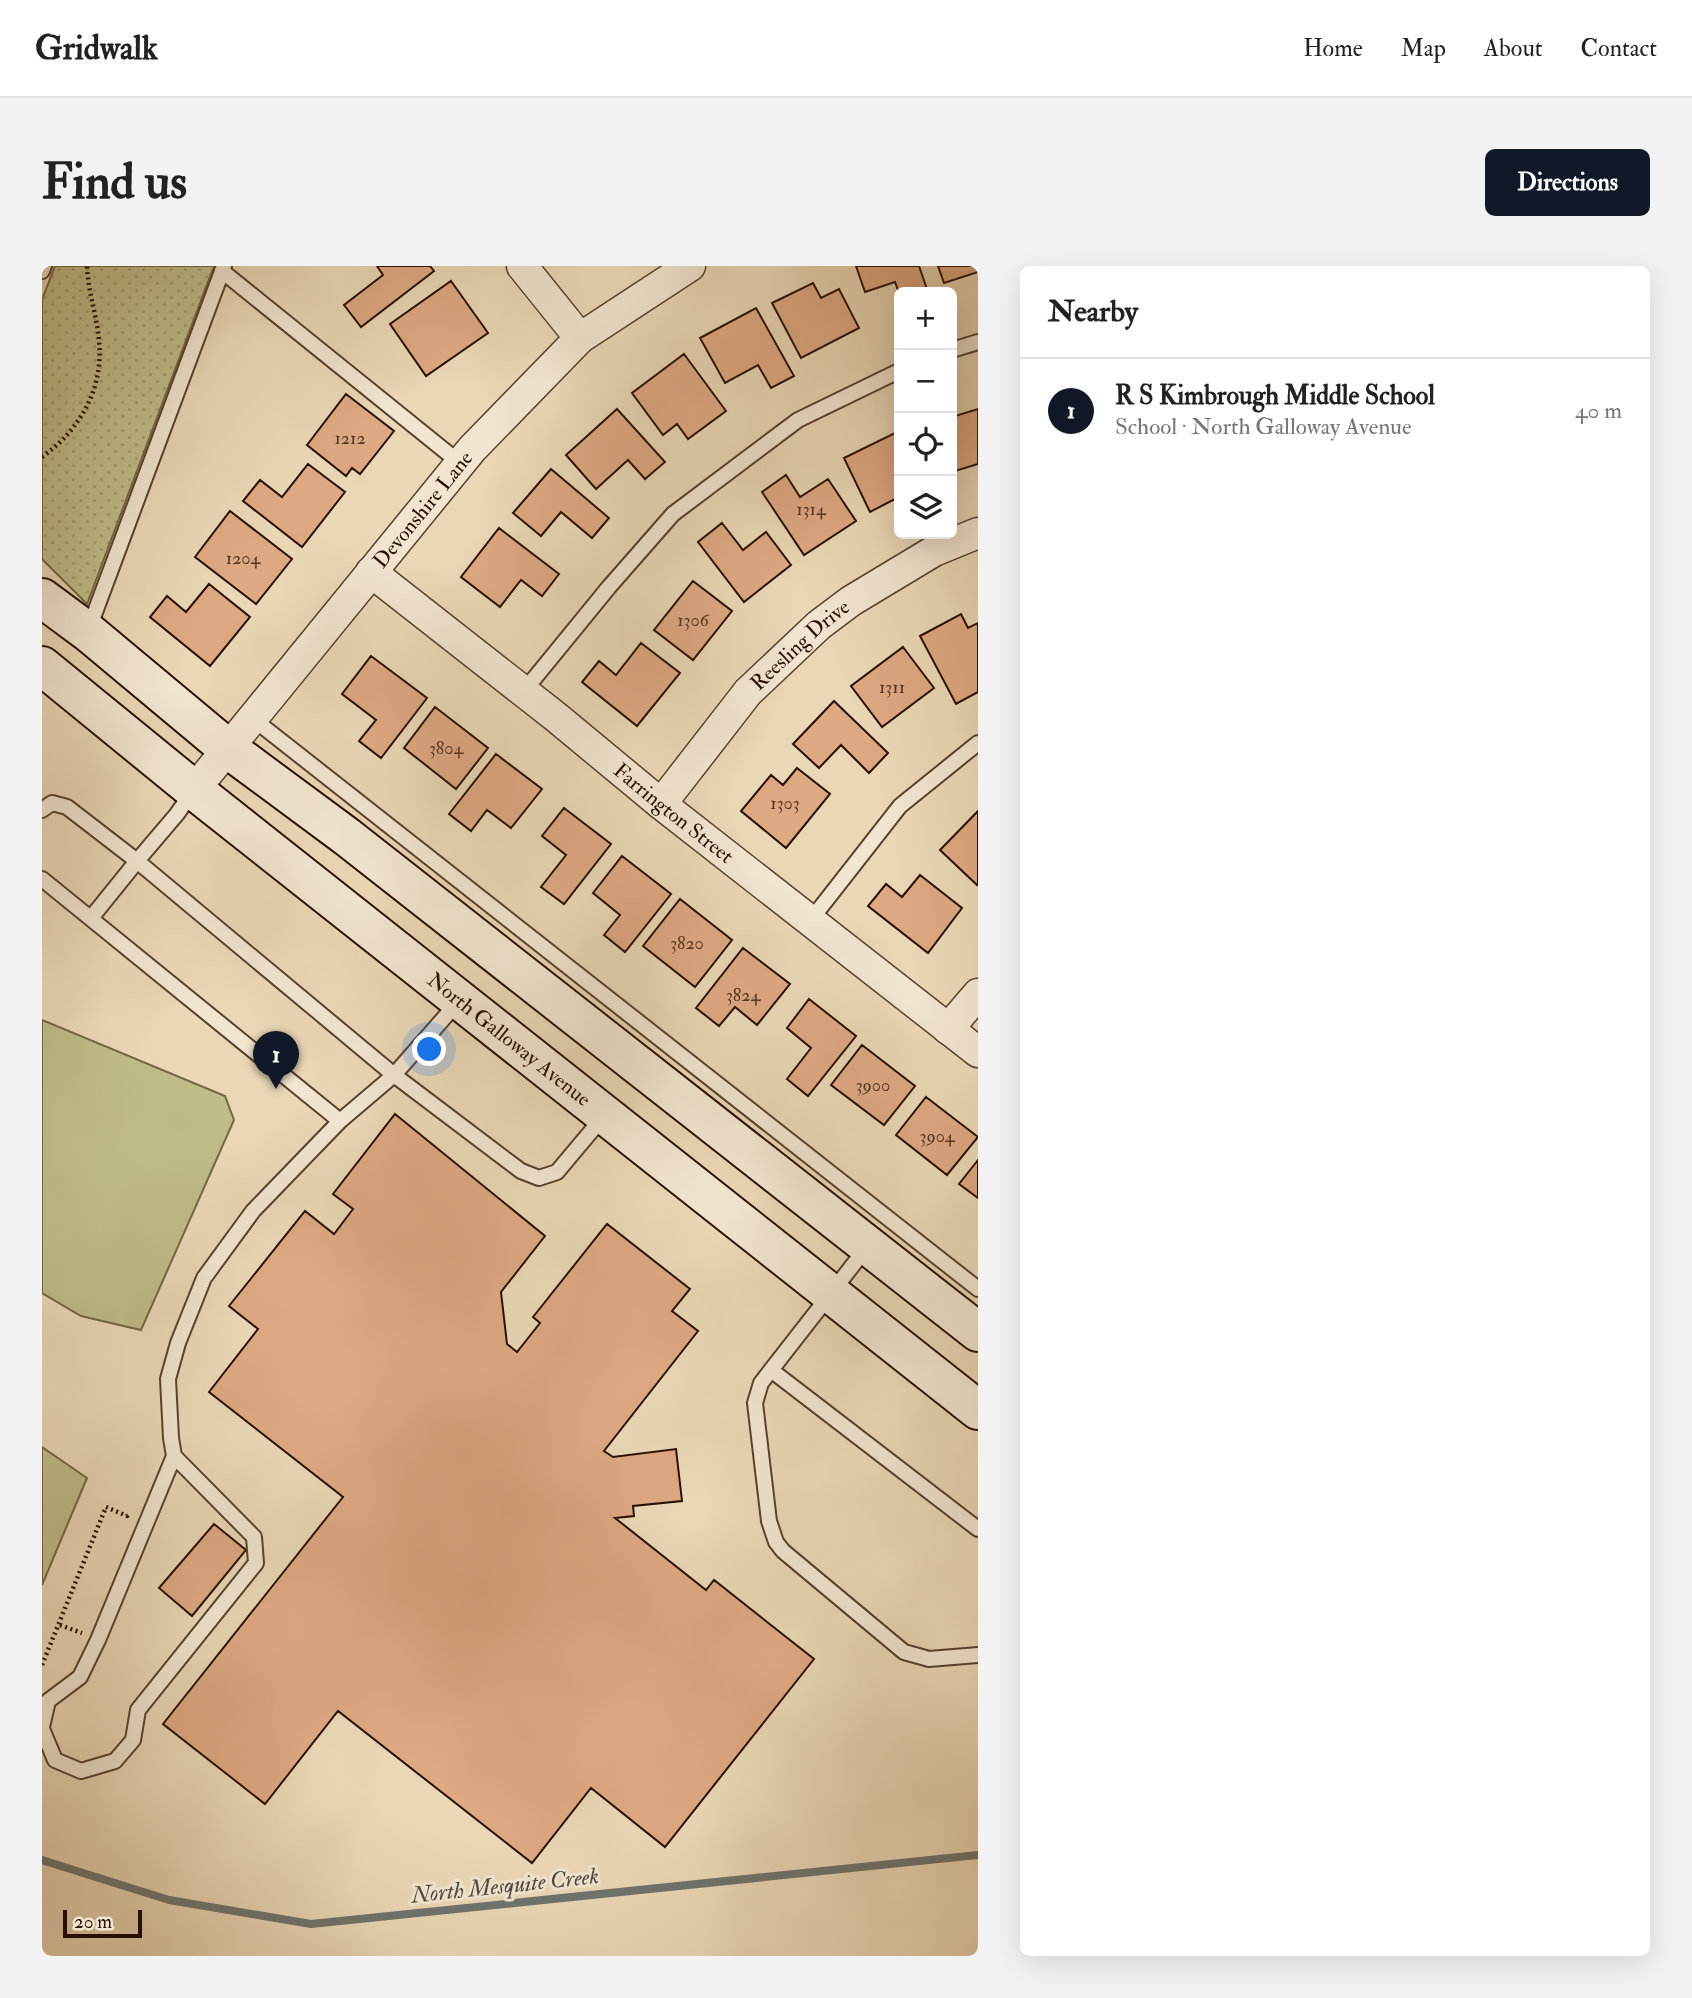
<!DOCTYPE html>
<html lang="en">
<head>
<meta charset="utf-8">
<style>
	body { margin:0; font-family:"IM FELL Double Pica",serif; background:#f2f2f2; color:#222 }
	.controls { position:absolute; right:21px; top:21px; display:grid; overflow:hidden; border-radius:10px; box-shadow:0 7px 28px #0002 }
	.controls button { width:63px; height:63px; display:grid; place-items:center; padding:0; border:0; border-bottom:2px solid #e0e0e0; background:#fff; color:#222; font:35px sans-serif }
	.scale { position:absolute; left:21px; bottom:18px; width:79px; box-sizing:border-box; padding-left:7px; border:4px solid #280f01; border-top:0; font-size:19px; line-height:24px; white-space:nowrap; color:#280f01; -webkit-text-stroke:5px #f1e5d0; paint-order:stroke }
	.you { position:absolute; left:388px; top:784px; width:24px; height:24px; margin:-18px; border:5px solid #fff; border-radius:50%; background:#1a73e8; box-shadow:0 0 0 10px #1a73e833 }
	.badge { display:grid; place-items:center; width:46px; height:46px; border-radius:50%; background:#111827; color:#fff; font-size:23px; font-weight:700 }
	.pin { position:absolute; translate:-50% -58px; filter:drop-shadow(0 2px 4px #0008) }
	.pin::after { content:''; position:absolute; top:37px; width:24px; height:21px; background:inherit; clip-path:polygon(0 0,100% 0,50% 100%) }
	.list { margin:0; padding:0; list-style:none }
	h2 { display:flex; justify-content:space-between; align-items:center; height:91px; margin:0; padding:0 28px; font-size:30px }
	h2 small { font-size:23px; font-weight:400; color:#767676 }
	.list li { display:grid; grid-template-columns:46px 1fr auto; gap:21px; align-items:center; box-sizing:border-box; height:105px; padding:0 28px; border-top:2px solid #e0e0e0 }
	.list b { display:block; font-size:26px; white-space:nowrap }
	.list p { margin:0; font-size:23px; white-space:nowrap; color:#767676 }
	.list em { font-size:23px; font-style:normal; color:#767676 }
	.icon { flex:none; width:38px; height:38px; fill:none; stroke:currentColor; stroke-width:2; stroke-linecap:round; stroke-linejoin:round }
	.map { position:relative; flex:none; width:936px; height:1690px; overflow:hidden; border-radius:10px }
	header { display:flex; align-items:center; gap:42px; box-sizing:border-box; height:98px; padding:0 35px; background:#fff; border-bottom:2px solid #e0e0e0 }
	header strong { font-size:33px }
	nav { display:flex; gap:38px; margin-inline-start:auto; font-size:24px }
	.intro { display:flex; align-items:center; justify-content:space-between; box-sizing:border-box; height:168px; padding:0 42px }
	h1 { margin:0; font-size:49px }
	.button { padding:18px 32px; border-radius:10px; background:#111827; color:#fff; font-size:24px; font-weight:700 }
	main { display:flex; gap:42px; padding:0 42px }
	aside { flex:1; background:#fff; border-radius:10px; box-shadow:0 7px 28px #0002 }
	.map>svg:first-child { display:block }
	.grass { fill:url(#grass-dots); stroke:#746644; stroke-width:2 }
	.pitch { fill:#bfbc88; stroke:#746644; stroke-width:2 }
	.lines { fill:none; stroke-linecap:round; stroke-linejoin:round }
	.stream { stroke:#6e746f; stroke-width:8 }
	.building { fill:#dea882; stroke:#280f01; stroke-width:2 }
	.service-casing { stroke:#58412e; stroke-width:18 }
	.minor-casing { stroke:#58412e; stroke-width:33 }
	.secondary-casing { stroke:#280f01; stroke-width:42 }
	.path { stroke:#280f01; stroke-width:4.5; stroke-dasharray:2 3.5; stroke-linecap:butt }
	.service { stroke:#f1e5d0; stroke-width:14 }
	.minor { stroke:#f1e5d0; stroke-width:30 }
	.secondary { stroke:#f1e5d0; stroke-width:38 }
	.labels { text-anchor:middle; stroke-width:6; stroke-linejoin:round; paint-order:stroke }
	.number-label { font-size:18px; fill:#563521 }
	.street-label { font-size:21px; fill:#280f01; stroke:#f1e5d0 }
	.water-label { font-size:23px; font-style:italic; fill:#514a41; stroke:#f1e5d0 }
</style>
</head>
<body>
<header>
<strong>Gridwalk</strong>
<nav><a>Home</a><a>Map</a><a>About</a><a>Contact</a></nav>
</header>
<div class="intro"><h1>Find us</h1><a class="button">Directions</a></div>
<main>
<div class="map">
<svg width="936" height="1690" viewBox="0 0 936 1690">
	<defs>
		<pattern id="grass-dots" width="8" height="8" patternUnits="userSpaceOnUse" patternTransform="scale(1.75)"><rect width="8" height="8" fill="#bfbc88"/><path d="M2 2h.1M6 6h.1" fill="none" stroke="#a4a074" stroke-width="1.8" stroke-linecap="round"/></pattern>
	</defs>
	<rect width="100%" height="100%" fill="#ead7b6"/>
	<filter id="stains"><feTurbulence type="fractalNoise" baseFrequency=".00286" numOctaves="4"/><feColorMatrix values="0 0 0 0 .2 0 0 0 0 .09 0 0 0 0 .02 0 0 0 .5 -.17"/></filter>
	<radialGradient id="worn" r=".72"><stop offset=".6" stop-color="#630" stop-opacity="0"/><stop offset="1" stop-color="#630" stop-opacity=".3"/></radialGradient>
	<path class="grass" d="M 13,0 L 172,0 L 45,338 L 0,293 L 0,34 Z"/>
	<path class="pitch" d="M 0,754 L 183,830 L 192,854 L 99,1064 L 39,1050 L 0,1027 Z
		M 0,1181 L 45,1212 L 0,1319 Z"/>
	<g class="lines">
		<path class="stream" d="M 0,1594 L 127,1634 L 269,1658 L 936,1589"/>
	</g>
	<path class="building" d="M 335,0 L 388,0 L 392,5 L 319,61 L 302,39 L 341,9 Z
		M 814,0 L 877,0 L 886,26 L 857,27 L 853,16 L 823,26 Z
		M 896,0 L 936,0 L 936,6 L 902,17 Z
		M 409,15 L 446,67 L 384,110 L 348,58 Z
		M 771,17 L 779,32 L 797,23 L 817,62 L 759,92 L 730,37 Z
		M 714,42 L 752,110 L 729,122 L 716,99 L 683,117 L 658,72 Z
		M 642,88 L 684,145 L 646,173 L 635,158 L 621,169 L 590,127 Z
		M 304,128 L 352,165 L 318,208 L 310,202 L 304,210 L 265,179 Z
		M 575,143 L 623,196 L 603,213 L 586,194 L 554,223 L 524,189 Z
		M 936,143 L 936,198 L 910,206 L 910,151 Z
		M 857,165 L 857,231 L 828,246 L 802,192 Z
		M 266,198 L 303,226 L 260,281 L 201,235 L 218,214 L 240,231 Z
		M 509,203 L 567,252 L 550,272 L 519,246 L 499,270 L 471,247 Z
		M 744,209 L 758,231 L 786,213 L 814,255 L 762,289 L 720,226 Z
		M 188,245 L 250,293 L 214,338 L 153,291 Z
		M 680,257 L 701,284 L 724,266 L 749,299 L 702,336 L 656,276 Z
		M 457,262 L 517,308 L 500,330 L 479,314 L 458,341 L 419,311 Z
		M 651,315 L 690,345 L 651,394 L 612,364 Z
		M 167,318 L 208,351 L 168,400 L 108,351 L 125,330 L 144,346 Z
		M 919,348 L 926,362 L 936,357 L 936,426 L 914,438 L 878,370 Z
		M 599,377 L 638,407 L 595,460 L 540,416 L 557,395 L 574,409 Z
		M 861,381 L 892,422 L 840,461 L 809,420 Z
		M 329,390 L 385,432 L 339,492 L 317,475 L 334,454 L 300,428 Z
		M 792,435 L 846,487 L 827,507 L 799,479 L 777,502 L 751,478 Z
		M 393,441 L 446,482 L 414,523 L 362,482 Z
		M 454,488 L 500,523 L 469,562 L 445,544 L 429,565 L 407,548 Z
		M 755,502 L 788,528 L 744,582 L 699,545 L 729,509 L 741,519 Z
		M 522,542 L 569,578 L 522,638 L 499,621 L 524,589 L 500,570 Z
		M 936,545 L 936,617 L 935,619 L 898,584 Z
		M 580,590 L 629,628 L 583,686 L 562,669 L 578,649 L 551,627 Z
		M 878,609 L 920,642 L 886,687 L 826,640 L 844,618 L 860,631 Z
		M 638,633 L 690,674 L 653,721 L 601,680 Z
		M 701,682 L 748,718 L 715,759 L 693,741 L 677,760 L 654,742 Z
		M 767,733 L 814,770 L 766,830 L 745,813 L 769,782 L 745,762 Z
		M 820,779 L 873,820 L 842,859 L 789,819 Z
		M 884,831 L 936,871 L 905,909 L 854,869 Z
		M 353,848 L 503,970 L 459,1026 L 465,1078 L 475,1086 L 498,1057 L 491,1051 L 565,958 L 648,1023 L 630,1045 L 656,1065 L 562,1185 L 571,1191 L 634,1183 L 640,1235 L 591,1240 L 592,1250 L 573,1252 L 664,1324 L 672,1314 L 772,1393 L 623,1581 L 549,1522 L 490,1597 L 296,1445 L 223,1538 L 121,1458 L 301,1231 L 167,1126 L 216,1063 L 187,1040 L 263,945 L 292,968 L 311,943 L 291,928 Z
		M 936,894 L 936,932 L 917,918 Z
		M 172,1258 L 204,1284 L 150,1350 L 117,1322 Z"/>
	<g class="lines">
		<defs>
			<path id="service" d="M 0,5 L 2,0
				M 180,5 L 418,197
				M 910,84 L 936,76
				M 46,365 L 182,0
				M 482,425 L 567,321 L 631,248 L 756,154 L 857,105
				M 210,452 L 936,1023
				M 0,544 L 10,537 L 25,541 L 95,595 L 135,548 L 151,525
				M 0,613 L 298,855 L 352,809 L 416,736
				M 49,652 L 95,595 L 352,809 L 479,905 L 497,912 L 515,906 L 562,850
				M 768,655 L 858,540 L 936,477
				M 825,981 L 719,1117 L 713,1137 L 727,1255 L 734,1276 L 741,1285 L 862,1386 L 887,1393 L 936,1389
				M 729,1104 L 936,1263
				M 0,1461 L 6,1435 L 38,1411 L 56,1374 L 132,1190 L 129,1172 L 126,1113 L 136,1077 L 162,1012 L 211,945 L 298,855
				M 0,1463 L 13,1494 L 39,1505 L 73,1495 L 91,1474 L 96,1444 L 214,1297 L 212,1271 L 132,1190"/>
			<g id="minor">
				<path d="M 480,0 L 538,72"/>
				<path id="s1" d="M 329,306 L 514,451 L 619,538 L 936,786"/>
				<path id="s2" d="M 152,524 L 430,183 L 538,72 L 648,0"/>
				<path id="s3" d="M 619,538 L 706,426 L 777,359 L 809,335 L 892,285 L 936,267"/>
				<path d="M 906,763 L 936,728"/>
			</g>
			<g id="secondary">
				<path d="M 0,332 L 46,366 L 185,482 L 304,570 L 936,1066"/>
				<path id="s4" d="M 0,400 L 152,524 L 936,1144"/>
			</g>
		</defs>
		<use href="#service" class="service-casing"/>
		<use href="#minor" class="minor-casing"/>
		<use href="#secondary" class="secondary-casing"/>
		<path class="path" d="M 0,191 C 38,164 62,122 57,75 C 55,50 46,26 45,0
			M 18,1359 L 40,1367
			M 0,1399 L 64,1241 L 85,1250 L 87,1246"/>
		<use href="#service" class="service"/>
		<use href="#minor" class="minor"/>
		<use href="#secondary" class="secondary"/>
	</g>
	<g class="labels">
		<g class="number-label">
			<text x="308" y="178">1212</text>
			<text x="769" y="249">1314</text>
			<text x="201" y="298">1204</text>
			<text x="651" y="360">1306</text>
			<text x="850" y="427">1311</text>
			<text x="404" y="488">3804</text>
			<text x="743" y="543">1303</text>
			<text x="645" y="683">3820</text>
			<text x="701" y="735">3824</text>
			<text x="831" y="825">3900</text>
			<text x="895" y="876">3904</text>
		</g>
		<g class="street-label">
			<text dy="7" stroke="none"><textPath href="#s2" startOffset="362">Devonshire Lane</textPath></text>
			<text dy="7" stroke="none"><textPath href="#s3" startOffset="212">Reesling Drive</textPath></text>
			<text dy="7" stroke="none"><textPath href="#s1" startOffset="387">Farrington Street</textPath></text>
			<text dy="7" stroke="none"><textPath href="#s4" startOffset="598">North Galloway Avenue</textPath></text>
		</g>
		<g class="water-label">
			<text transform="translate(463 1619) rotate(-6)" y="8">North Mesquite Creek</text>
		</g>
	</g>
	<rect width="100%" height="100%" filter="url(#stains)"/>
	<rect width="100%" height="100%" fill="url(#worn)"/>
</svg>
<div class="controls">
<button>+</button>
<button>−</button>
<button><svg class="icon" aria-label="locate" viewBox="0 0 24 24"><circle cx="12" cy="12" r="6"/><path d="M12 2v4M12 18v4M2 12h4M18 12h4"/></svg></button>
<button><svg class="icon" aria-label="layers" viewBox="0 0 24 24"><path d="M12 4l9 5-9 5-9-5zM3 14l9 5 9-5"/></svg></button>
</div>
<div class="scale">20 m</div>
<div class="you"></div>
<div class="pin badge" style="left:234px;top:823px">1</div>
</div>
<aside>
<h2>Nearby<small></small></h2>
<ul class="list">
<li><span class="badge">1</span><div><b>R S Kimbrough Middle School</b><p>School · North Galloway Avenue</p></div><em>40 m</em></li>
</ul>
</aside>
</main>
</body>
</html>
